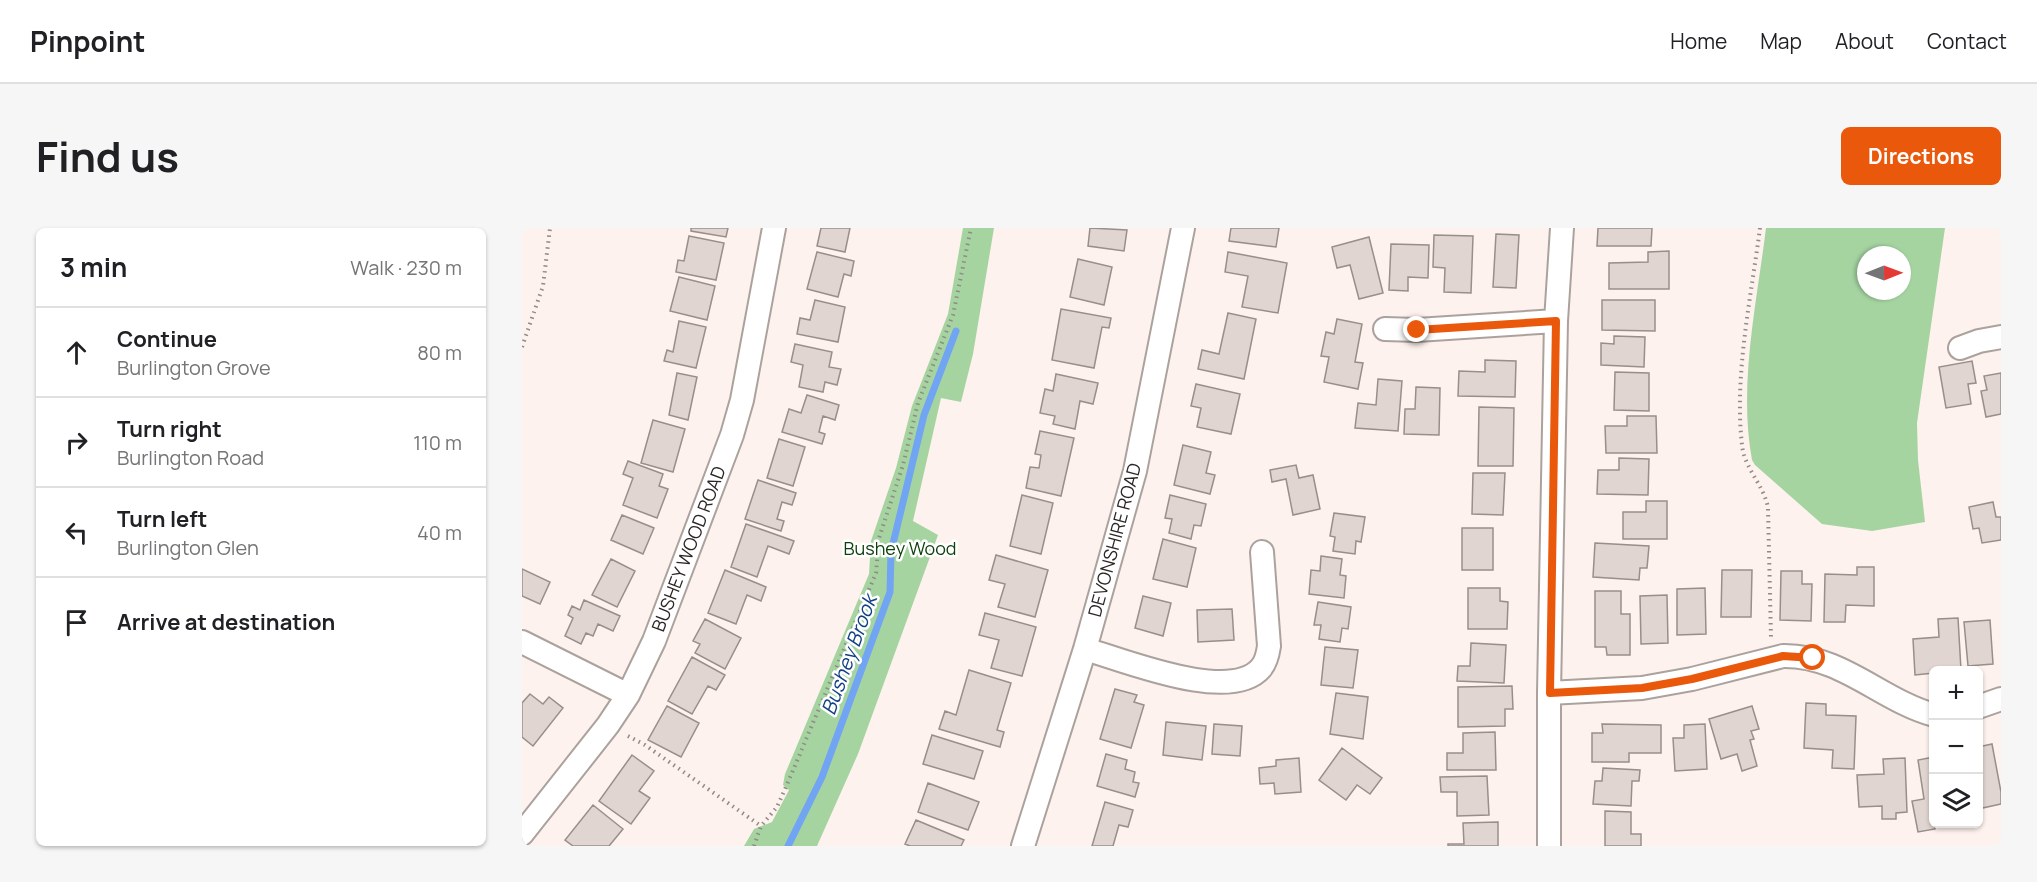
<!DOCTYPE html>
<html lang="en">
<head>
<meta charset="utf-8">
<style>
	body { margin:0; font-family:Manrope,sans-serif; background:#f6f6f6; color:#202124 }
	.controls { position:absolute; right:18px; bottom:18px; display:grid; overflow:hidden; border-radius:9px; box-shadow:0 2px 4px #0004 }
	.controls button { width:54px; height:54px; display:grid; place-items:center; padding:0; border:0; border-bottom:2px solid #e0e0e0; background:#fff; color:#202124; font:30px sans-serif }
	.compass { position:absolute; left:1335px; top:18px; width:54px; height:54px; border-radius:50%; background:#fff; box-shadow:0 2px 4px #0004; rotate:89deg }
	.stop { position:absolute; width:18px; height:18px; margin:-14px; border:4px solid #ea580c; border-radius:50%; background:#fff }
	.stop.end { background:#ea580c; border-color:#fff; box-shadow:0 2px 6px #0008 }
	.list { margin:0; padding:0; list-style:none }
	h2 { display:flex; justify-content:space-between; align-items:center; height:78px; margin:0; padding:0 24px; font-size:26px }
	h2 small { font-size:20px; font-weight:400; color:#757577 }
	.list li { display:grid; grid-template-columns:39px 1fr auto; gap:18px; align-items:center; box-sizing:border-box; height:90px; padding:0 24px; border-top:2px solid #e0e0e0 }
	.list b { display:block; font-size:22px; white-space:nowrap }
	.list p { margin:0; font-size:20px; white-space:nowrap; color:#757577 }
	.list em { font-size:20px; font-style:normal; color:#757577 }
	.icon { flex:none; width:33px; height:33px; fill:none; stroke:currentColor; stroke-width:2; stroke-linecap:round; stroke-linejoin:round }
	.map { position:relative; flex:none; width:1479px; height:618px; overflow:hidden; border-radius:9px }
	header { display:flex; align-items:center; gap:36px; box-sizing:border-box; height:84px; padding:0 30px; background:#fff; border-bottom:2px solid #e0e0e0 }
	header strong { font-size:28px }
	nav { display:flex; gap:33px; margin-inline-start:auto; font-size:21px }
	.intro { display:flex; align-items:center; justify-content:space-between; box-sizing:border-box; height:144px; padding:0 36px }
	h1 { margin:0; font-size:42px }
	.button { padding:15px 27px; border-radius:9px; background:#ea580c; color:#fff; font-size:21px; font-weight:700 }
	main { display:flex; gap:36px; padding:0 36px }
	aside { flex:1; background:#fff; border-radius:9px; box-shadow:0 2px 4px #0004 }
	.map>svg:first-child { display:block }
	.green { fill:#a5d4a1; fill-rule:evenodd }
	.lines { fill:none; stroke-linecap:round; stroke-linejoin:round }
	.stream { stroke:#71a4f3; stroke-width:7 }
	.building { fill:#e0d5d0; stroke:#988e8a; stroke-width:1.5 }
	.minor-casing { stroke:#aca29d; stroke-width:26 }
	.path { stroke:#918a86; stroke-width:4; stroke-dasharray:1.5 4.5; stroke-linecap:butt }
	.minor { stroke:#fff; stroke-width:22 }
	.route { stroke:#ea580c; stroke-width:8 }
	.labels { text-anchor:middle; stroke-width:5; stroke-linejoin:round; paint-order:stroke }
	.street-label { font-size:18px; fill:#2b2725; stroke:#fff }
	.park-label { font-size:18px; fill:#0d3f0b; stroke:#fff }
	.water-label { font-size:20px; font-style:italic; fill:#124086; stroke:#fff }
</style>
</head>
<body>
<header>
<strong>Pinpoint</strong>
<nav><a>Home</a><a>Map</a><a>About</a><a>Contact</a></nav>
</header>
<div class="intro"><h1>Find us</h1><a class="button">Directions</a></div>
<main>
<aside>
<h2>3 min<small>Walk · 230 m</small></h2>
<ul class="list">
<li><svg class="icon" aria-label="ahead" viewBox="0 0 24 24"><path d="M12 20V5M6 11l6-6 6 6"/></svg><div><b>Continue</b><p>Burlington Grove</p></div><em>80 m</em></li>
<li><svg class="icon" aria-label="right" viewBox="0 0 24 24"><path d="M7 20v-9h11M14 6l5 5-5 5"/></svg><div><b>Turn right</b><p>Burlington Road</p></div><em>110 m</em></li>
<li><svg class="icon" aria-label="left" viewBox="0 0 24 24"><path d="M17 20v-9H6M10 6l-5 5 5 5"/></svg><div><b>Turn left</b><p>Burlington Glen</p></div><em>40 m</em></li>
<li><svg class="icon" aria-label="arrive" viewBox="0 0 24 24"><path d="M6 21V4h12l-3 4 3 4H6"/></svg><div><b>Arrive at destination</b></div></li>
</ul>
</aside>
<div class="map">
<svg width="1479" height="618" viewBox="0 0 1479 618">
	<rect width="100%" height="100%" fill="#fdf2ed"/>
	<path class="green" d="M 441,0 L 472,0 L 451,126 L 439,174 L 419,170 L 391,293 L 416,307 L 336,526 L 295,618 L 222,618 L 232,601 L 250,594 L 267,562 L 261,557 L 263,546 L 347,346 L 349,313 L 374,240 L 390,178 L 426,86 Z
		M 1244,0 L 1423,0 L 1395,195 L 1396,232 L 1403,294 L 1350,303 L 1300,296 L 1233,237 L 1230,232 C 1216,157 1235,74 1244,0 ZM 1344,27 L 1380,27 L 1380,63 L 1344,63 Z"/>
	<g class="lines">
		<path class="stream" d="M 266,618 L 300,549 L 368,364 L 369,324 L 402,187 L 434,103"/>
	</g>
	<path class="building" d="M 169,0 L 206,0 L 204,9 L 169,3 Z
		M 299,0 L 328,0 L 323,24 L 295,18 Z
		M 568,0 L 605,2 L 602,23 L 566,18 Z
		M 709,0 L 757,0 L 754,19 L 707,13 Z
		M 1076,0 L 1130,0 L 1129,18 L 1075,18 Z
		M 974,6 L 997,7 L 994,60 L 971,59 Z
		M 912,7 L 951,8 L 949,65 L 922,64 L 923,40 L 911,39 Z
		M 167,8 L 202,15 L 194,52 L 154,44 L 156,32 L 162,33 Z
		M 847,9 L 861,65 L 837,71 L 828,37 L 815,40 L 810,19 Z
		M 869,16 L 907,17 L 906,50 L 886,49 L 886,63 L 867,62 Z
		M 1147,23 L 1147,61 L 1087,61 L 1087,35 L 1126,34 L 1126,24 Z
		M 295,24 L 332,33 L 329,48 L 322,46 L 316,69 L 285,61 Z
		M 706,24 L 765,35 L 756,85 L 720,79 L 726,48 L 703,44 Z
		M 556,31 L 590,39 L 582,77 L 548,69 Z
		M 157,49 L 193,58 L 185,92 L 148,83 Z
		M 293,72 L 323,79 L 316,114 L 275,106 L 278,90 L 288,92 Z
		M 1080,72 L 1133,72 L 1133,103 L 1080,102 Z
		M 539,81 L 589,90 L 587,100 L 580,99 L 572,140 L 530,132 Z
		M 706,85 L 734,91 L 722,151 L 676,141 L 680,122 L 697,126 Z
		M 815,91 L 840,96 L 833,134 L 841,135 L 836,161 L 802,154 L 807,129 L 799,128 L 804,104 L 812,106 Z
		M 157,93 L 184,99 L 174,140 L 142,133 L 145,122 L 151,124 Z
		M 1092,108 L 1123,109 L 1122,139 L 1079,137 L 1079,115 L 1092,116 Z
		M 273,116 L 310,124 L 307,139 L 319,141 L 315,157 L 303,154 L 301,164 L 277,159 L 281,137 L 269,134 Z
		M 963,132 L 994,133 L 993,169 L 936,168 L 937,143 L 963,144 Z
		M 1450,133 L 1454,155 L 1446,156 L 1449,176 L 1424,180 L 1417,139 Z
		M 1093,144 L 1127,145 L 1127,183 L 1092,182 Z
		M 155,145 L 175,149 L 166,192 L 147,187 Z
		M 1479,145 L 1479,186 L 1464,189 L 1459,163 L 1465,162 L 1462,148 Z
		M 534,146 L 576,155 L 571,176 L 558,173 L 553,201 L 531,196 L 533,188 L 518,185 L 523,161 L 531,163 Z
		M 856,151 L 880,153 L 876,203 L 833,200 L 836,175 L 854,177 Z
		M 674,156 L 718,166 L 709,206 L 675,199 L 679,180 L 669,178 Z
		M 894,159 L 918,160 L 917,207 L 882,206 L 883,181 L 893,181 Z
		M 285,167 L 317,177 L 313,192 L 301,188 L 297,204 L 303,206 L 300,216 L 260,204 L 267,181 L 279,185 Z
		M 957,179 L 992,180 L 991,238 L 956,238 Z
		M 1105,188 L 1134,188 L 1135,225 L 1084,225 L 1083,198 L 1105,198 Z
		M 131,192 L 163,201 L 151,244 L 119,235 Z
		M 518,203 L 552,210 L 539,268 L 504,260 L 508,239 L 517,240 L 519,227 L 513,226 Z
		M 257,211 L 283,219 L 271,258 L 245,250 Z
		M 661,217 L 689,224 L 684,245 L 693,247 L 688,266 L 652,257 Z
		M 1097,230 L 1127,231 L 1126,267 L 1075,266 L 1076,242 L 1097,242 Z
		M 106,233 L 141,246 L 137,258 L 146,261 L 135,290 L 101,277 L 111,250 L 101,246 Z
		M 774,237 L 777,250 L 791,247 L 798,281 L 771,287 L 764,251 L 750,254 L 748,242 Z
		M 951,245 L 983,245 L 981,287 L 950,286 Z
		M 236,252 L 274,265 L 270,277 L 260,274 L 255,291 L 262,293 L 259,303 L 223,291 Z
		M 500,267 L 531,275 L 519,326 L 488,318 Z
		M 648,267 L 684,276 L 679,298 L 672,297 L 669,311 L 647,305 L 650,291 L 643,290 Z
		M 1124,273 L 1145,273 L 1145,311 L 1101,311 L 1101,284 L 1124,284 Z
		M 1471,274 L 1474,289 L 1479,289 L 1479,312 L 1460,315 L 1457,300 L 1451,301 L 1447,279 Z
		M 812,285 L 843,289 L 839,314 L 834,313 L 833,326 L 811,323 L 813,309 L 808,308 Z
		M 100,287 L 132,300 L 121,326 L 89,312 Z
		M 224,296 L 272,313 L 267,326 L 246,318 L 235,349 L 209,339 Z
		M 940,300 L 971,300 L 971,342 L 940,342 Z
		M 641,311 L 674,320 L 665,359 L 631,351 Z
		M 1073,315 L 1127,318 L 1125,340 L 1118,340 L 1117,352 L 1071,349 Z
		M 474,327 L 526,342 L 513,389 L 476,379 L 483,356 L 467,352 Z
		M 799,328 L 820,331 L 818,347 L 824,348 L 822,370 L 787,366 L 789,342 L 798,343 Z
		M 89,331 L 113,343 L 95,379 L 70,367 Z
		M 1335,339 L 1352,339 L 1352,378 L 1324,377 L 1323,394 L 1302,394 L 1303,346 L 1335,347 Z
		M 0,341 L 28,354 L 18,376 L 0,368 Z
		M 203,342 L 244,359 L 239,373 L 225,367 L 214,396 L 186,385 Z
		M 1200,342 L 1230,342 L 1229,389 L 1199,389 Z
		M 1259,343 L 1280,343 L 1280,356 L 1290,356 L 1289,393 L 1258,392 Z
		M 946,360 L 978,360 L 978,373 L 986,374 L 985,401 L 946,401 Z
		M 1183,360 L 1184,406 L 1155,407 L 1155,361 Z
		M 1073,363 L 1099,363 L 1099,386 L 1108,386 L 1108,427 L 1085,427 L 1084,419 L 1073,419 Z
		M 1145,367 L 1146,415 L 1119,416 L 1118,368 Z
		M 621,368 L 649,375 L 641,408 L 613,400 Z
		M 62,372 L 98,388 L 91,403 L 76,396 L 71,408 L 64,405 L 59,416 L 43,408 L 51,390 L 46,387 L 50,378 L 58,382 Z
		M 796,374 L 829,379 L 826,401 L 820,400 L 818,414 L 797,411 L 799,397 L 792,397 Z
		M 710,381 L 712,412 L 676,414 L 675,382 Z
		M 463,385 L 514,399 L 500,448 L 469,440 L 477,412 L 457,407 Z
		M 1436,390 L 1439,442 L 1412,442 L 1412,445 L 1393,447 L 1391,411 L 1417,409 L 1416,391 Z
		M 183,391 L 219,410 L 203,441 L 173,425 L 178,416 L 171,413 Z
		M 1468,392 L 1471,436 L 1446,438 L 1442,394 Z
		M 949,415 L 984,417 L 982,455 L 935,453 L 936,438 L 948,438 Z
		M 803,419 L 836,422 L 831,460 L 799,457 Z
		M 170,429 L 203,447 L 194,462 L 186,458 L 170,486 L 146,473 Z
		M 447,442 L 489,455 L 475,502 L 482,504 L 478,519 L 417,501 L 423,483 L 434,487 Z
		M 990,458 L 991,481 L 983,481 L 983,498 L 936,499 L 936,459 Z
		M 593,461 L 615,467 L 612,474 L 622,477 L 609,520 L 578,511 Z
		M 814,465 L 846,469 L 841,511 L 808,506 Z
		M 8,466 L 21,476 L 27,469 L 41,480 L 11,518 L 0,509 L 0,475 Z
		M 1284,475 L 1304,476 L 1304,487 L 1334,488 L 1332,541 L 1310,540 L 1311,522 L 1282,520 Z
		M 145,478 L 177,495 L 159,529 L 126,512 Z
		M 1230,478 L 1237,501 L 1229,503 L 1232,511 L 1228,512 L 1235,538 L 1220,543 L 1215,526 L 1199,531 L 1187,491 Z
		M 644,494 L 684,498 L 680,532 L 641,527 Z
		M 692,496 L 720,498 L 718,528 L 690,526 Z
		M 1080,496 L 1139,497 L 1139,525 L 1107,525 L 1107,534 L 1070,534 L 1070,505 L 1081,505 Z
		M 1183,496 L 1185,541 L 1153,543 L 1151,510 L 1162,510 L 1162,497 Z
		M 973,504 L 974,542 L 925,542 L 925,525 L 941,525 L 941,505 Z
		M 410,507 L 461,523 L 452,551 L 401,536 Z
		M 1470,516 L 1479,564 L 1479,576 L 1456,581 L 1456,519 Z
		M 820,520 L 860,550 L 848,566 L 835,557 L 824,572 L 797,552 Z
		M 584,526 L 605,532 L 603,541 L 613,544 L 611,554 L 617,555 L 613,569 L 575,558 Z
		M 110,527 L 132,543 L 117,563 L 128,570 L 109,596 L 77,573 Z
		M 1412,529 L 1411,591 L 1413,601 L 1396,604 L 1390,573 L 1402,571 L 1396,532 Z
		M 777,530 L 779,564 L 753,566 L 752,555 L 738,556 L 737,540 L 754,538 L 754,532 Z
		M 1383,530 L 1385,584 L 1374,585 L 1374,591 L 1360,591 L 1360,578 L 1337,579 L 1335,547 L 1362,546 L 1361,531 Z
		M 1081,540 L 1118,542 L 1117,553 L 1110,553 L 1109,578 L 1071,576 L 1073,553 L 1080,553 Z
		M 965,548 L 967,587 L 935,588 L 935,564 L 919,564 L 918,549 Z
		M 406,555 L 457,574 L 446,602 L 396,584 Z
		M 583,574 L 611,582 L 606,599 L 597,597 L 591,618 L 570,618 Z
		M 71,577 L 101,601 L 87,618 L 51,618 L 43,612 Z
		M 1083,583 L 1109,584 L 1109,606 L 1119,606 L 1119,618 L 1083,618 Z
		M 394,592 L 442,612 L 439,618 L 388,618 L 383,616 Z
		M 976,594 L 976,618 L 926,618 L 926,616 L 942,616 L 941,595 Z"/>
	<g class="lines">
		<defs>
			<path id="minor" d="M 863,101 L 895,102 L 1034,93
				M 1438,120 L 1457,113 L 1479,109
				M 0,414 L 106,467
				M 563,421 C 602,432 708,476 739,440 C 744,434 746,425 747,418 L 740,324
				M 1027,465 L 1120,460 L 1170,451 L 1261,428 C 1320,427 1358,472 1412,487
				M 1456,479 L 1479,471
				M 0,606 L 86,497 L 106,467 L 132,413 L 210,207 L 220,172 L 252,0
				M 501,618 L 563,421 L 613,243 L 661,0
				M 1027,618 L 1027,465 L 1034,93 L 1040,0"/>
		</defs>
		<use href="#minor" class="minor-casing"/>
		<path class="path" d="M 1238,0 C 1229,70 1212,147 1220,217 C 1222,240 1242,257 1246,280 L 1249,410
			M 0,119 L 21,58 L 28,0
			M 106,508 L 123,517 L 239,598
			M 232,618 L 239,598 L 255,579 L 264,559 L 354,345 L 357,310 L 381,237 L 396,175 L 431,87 L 449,0"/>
		<use href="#minor" class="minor"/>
	</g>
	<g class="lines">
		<path class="route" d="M 895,102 L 1034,93 L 1028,465 L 1120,460 L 1170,451 L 1261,428 L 1291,430"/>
	</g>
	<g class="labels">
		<g class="street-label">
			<text transform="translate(593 312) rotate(-75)" y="6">DEVONSHIRE ROAD</text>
			<text transform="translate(167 321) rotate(-69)" y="6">BUSHEY WOOD ROAD</text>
		</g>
		<g class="park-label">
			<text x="378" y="327">Bushey Wood</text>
		</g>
		<g class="water-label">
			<text transform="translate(327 427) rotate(-70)" y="7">Bushey Brook</text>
		</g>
	</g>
</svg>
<div class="controls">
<button>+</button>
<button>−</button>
<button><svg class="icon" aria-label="layers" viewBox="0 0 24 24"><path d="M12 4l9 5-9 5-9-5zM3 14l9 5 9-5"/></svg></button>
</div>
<svg class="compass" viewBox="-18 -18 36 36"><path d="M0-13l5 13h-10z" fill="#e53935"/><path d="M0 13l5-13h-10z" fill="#757577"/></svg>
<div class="stop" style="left:1291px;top:430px"></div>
<div class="stop end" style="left:895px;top:102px"></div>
</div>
</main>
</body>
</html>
